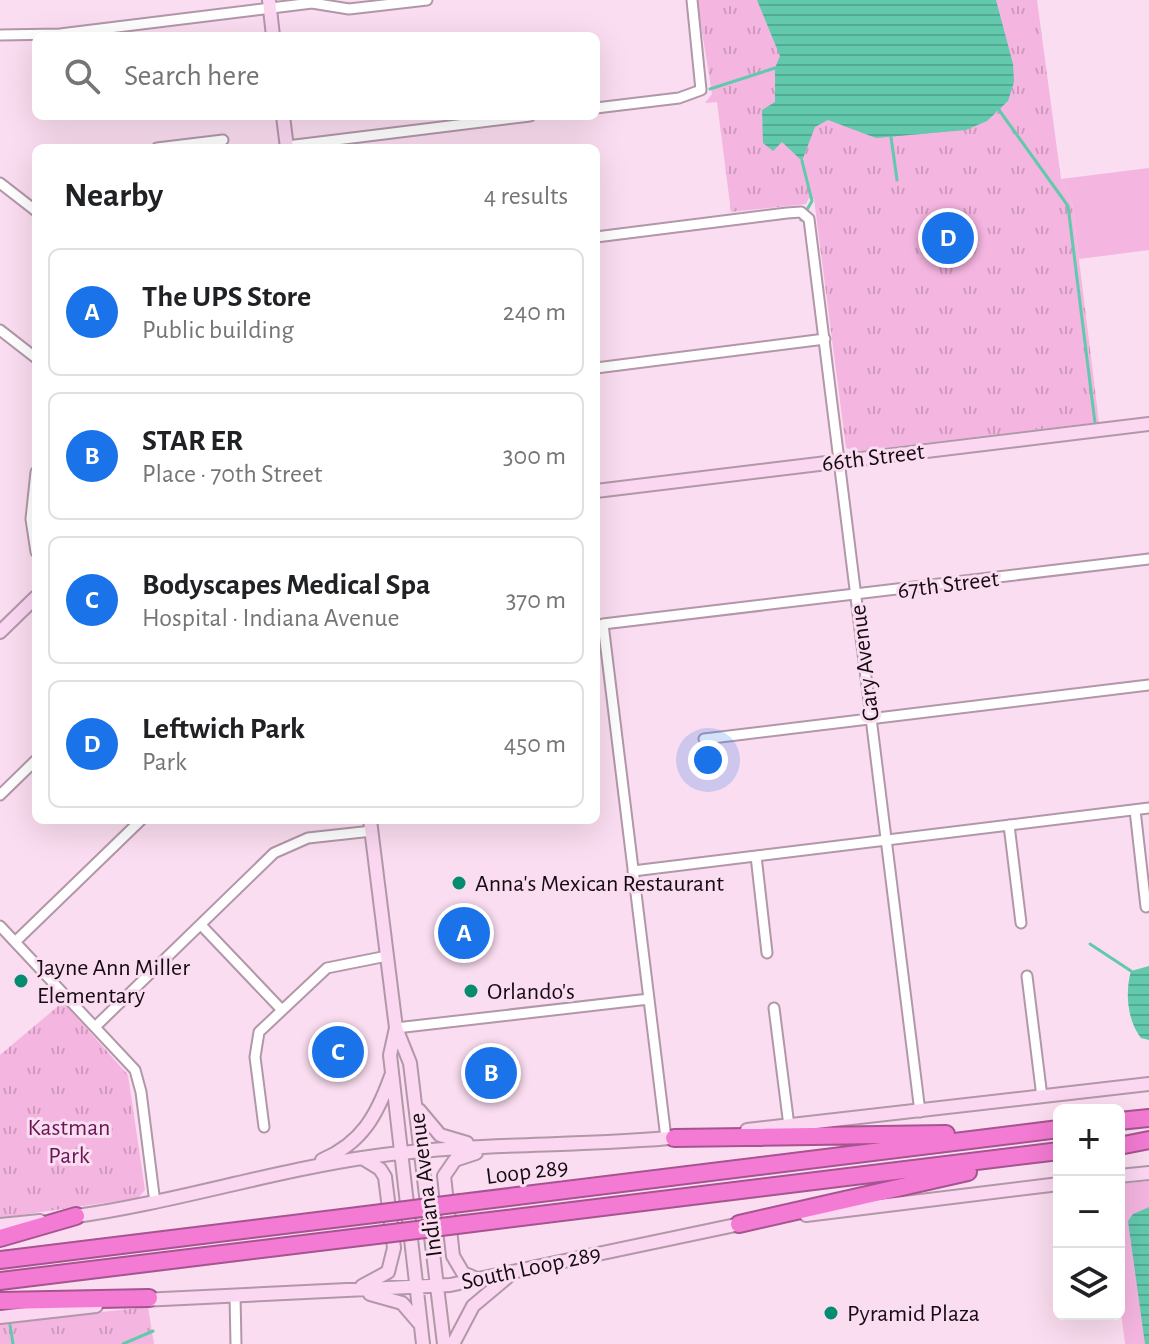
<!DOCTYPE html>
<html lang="en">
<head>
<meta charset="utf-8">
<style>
	body { margin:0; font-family:"Alegreya Sans",sans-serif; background:#f6f6f6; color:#202124 }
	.controls { position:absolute; right:24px; bottom:24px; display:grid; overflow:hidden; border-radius:12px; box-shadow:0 8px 32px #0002 }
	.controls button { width:72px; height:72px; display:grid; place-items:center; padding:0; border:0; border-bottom:2px solid #e0e0e0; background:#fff; color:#202124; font:40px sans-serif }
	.you { position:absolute; left:708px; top:760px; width:28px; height:28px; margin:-20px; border:6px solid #fff; border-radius:50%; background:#1a73e8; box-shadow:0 0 0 12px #1a73e833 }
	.badge { display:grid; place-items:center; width:52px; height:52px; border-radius:50%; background:#1a73e8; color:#fff; font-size:26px; font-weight:700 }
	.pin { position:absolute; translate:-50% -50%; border:4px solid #fff; box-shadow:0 2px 8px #0006 }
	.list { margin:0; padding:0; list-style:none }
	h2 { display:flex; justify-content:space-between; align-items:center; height:104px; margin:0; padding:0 32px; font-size:34px }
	h2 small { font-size:26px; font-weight:400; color:#757577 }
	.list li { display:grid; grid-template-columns:52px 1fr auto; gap:24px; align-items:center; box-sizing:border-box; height:128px; margin:0 16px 16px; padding:0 16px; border:2px solid #e0e0e0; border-radius:12px }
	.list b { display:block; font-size:30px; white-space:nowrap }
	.list p { margin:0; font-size:26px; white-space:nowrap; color:#757577 }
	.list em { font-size:26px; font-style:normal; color:#757577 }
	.icon { flex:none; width:44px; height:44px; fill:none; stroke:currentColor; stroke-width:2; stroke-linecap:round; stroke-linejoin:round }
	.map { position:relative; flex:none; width:1149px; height:1344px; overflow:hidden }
	.search { position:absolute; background:#fff; box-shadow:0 8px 32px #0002; left:32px; top:32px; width:568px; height:88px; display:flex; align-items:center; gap:20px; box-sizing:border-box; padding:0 28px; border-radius:12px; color:#757577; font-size:30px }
	.panel { position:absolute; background:#fff; box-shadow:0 8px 32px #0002; left:32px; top:144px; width:568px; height:680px; border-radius:12px }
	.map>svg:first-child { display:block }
	.grass { fill:#f4b5e0 }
	.park { fill:url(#park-tufts) }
	.water { fill:url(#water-rules) }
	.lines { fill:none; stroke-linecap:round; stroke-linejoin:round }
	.stream { stroke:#62c9ad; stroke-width:3 }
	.street-casing { stroke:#b297a9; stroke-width:13 }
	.secondary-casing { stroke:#b297a9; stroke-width:16 }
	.highway-casing { stroke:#a5548f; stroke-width:20 }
	.street { stroke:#fff; stroke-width:9 }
	.secondary { stroke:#fbd7f2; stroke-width:12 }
	.highway { stroke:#f37bd3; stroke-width:16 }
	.highway-bridge-casing { stroke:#a5548f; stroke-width:20; stroke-linecap:butt }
	.highway-bridge { stroke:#f37bd3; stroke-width:16 }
	.poi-dot { fill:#058b70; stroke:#faddf0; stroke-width:3 }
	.labels { text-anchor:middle; stroke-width:6; stroke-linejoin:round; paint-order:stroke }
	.street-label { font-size:24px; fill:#150b12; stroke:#faddf0 }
	.poi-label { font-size:24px; fill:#150b12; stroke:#faddf0; text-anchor:start }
	.park-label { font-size:24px; fill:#681656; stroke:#faddf0 }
</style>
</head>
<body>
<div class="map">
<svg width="1149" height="1344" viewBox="0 0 1149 1344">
	<defs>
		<pattern id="park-tufts" width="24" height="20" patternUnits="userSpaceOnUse" patternTransform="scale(2)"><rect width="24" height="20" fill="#f4b5e0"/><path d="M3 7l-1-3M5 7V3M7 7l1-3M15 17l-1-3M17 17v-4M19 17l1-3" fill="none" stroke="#d09abf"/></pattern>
		<pattern id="water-rules" width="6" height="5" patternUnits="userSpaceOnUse" patternTransform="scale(2)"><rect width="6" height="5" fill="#62c9ad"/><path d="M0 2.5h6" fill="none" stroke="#54ab94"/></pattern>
	</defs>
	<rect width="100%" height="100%" fill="#faddf0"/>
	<path class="grass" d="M 1149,168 L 1149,250 L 1079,259 L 1072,203 L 1061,179 Z
		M 1149,1181 L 1149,1344 L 1125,1344 L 1119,1296 L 1119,1184 Z"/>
	<path class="park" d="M 697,0 L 1037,0 L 1061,179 L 1072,203 L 1099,422 L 857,451 L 846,448 L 814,199 L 809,198 L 806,204 L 731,212 L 717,102 L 705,103 L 712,94 Z
		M 63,1002 L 128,1075 L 145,1190 L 138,1198 L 0,1218 L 0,1055 Z
		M 148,1307 L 154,1344 L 0,1344 L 0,1323 Z"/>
	<path class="water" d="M 757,0 L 996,0 L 1013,64 L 1014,82 L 1008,101 L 987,121 L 966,130 L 876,138 L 828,120 L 815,127 L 802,161 L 782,142 L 773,151 L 763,143 L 762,110 L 775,102 L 775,68 L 780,56 Z
		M 1149,966 L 1149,1040 L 1141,1038 C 1127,1020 1125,992 1131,971 Z
		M 1149,1207 L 1149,1344 L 1145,1344 L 1128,1221 L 1133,1214 Z"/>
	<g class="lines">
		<path class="stream" d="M 710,89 L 775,68
			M 999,110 L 1068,206 L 1095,423
			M 891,137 L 897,180
			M 801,220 L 812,201 L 802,161
			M 1090,944 L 1131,971
			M 10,1325 L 13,1344
			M 123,1344 L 153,1331"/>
		<defs>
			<path id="street" d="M 0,35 L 60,34 L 312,3 L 349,9 L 427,0
				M 596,108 L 679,98 L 701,90 L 692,0
				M 287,146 L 530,116
				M 157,148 L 223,140
				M 0,183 L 36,211
				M 596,237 L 787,213 L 801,212 L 809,219 L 920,1112
				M 0,330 L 36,358
				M 596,368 L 825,339
				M 36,472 L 31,519 L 36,552
				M 704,739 L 1149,685
				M 0,795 L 36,760
				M 1135,810 L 1146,907
				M 1009,825 L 1021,923
				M 756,856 L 767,953
				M 633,871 L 1149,808
				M 201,925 L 280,1008
				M 0,926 L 135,1070 L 141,1092 L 155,1203
				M 15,942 L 141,820
				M 1027,976 L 1042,1097
				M 774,1008 L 789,1126
				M 96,1026 L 274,853 L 308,838 L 372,831
				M 396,1028 L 649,999
				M 264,1127 L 255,1057 L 259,1032 L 327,968 L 387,956
				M 666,1138 L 603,624 L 1149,559
				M 235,1295 L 236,1344"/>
			<path id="secondary" d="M 269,0 L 273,36
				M 283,116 L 287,148
				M 596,491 L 1149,424
				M 0,632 L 36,597
				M 370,820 L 396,1028 L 390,1055 L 423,1344
				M 396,1028 L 410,1063 L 444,1344
				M 419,1110 L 440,1135 L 467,1143
				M 747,1130 L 1149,1084
				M 476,1153 L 455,1160 L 444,1176 L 453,1256 L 463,1273 L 477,1279
				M 322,1160 C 362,1143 377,1115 391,1076
				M 1119,1176 L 1149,1173
				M 806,1215 L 1059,1184
				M 70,1217 C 174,1203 273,1170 376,1156 C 477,1142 580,1147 681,1137
				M 0,1225 L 40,1221
				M 362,1286 L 388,1272 L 394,1248 L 385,1177 L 380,1169 L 362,1158
				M 370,1294 L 402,1303 L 420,1324
				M 142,1300 L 450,1285 L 745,1223
				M 0,1317 L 96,1306
				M 453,1344 L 473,1306 L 511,1274"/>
			<path id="highway" d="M 1119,1121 L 1149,1118
				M 674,1138 L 946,1134
				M 1119,1146 L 1149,1140
				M 461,1203 L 1059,1129
				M 465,1224 L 1059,1151
				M 739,1224 L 968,1172
				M 0,1238 L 76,1216
				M 0,1260 L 382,1213
				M 0,1281 L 385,1234
				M 0,1301 L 149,1298"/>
		</defs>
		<use href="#street" class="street-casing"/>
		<use href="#secondary" class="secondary-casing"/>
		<use href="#highway" class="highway-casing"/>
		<use href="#street" class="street"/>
		<use href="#secondary" class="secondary"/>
		<use href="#highway" class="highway"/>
		<defs>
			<path id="highway-bridge" d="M 382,1213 L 461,1203
				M 385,1234 L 465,1224"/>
		</defs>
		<use href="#highway-bridge" class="highway-bridge-casing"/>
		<use href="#highway-bridge" class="highway-bridge"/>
	</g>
	<g class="poi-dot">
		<circle cx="459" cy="883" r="8"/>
		<circle cx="21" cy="981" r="8"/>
		<circle cx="471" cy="991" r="8"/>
		<circle cx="831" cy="1313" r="8"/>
	</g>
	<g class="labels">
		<g class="street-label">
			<text transform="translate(873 457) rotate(-7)" y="8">66th Street</text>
			<text transform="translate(948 584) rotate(-7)" y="8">67th Street</text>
			<text transform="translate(864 663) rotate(-97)" y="8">Gary Avenue</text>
			<text transform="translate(527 1171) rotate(-7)" y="8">Loop 289</text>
			<text transform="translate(425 1185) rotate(-97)" y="8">Indiana Avenue</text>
			<text transform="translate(531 1267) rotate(-12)" y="8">South Loop 289</text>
		</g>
		<g class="poi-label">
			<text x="475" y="891">Anna's Mexican Restaurant</text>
			<text x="37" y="975">Jayne Ann Miller<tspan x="37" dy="28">Elementary</tspan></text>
			<text x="487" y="999">Orlando's</text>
			<text x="847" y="1321">Pyramid Plaza</text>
		</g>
		<g class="park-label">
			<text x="69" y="1135">Kastman<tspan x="69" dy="28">Park</tspan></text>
		</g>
	</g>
</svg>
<div class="controls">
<button>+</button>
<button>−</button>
<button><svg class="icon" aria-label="layers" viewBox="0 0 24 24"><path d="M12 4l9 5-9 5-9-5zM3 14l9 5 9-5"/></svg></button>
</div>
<div class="you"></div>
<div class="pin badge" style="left:464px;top:933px">A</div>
<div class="pin badge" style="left:491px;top:1073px">B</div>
<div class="pin badge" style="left:338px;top:1052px">C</div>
<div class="pin badge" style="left:948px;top:238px">D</div>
<div class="search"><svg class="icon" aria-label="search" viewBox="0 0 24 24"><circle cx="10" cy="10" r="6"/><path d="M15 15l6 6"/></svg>Search here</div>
<section class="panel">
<h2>Nearby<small>4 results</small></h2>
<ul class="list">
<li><span class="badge">A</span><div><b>The UPS Store</b><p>Public building</p></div><em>240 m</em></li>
<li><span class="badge">B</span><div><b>STAR ER</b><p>Place · 70th Street</p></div><em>300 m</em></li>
<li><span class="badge">C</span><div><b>Bodyscapes Medical Spa</b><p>Hospital · Indiana Avenue</p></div><em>370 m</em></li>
<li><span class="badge">D</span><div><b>Leftwich Park</b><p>Park</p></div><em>450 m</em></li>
</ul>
</section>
</div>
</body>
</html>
